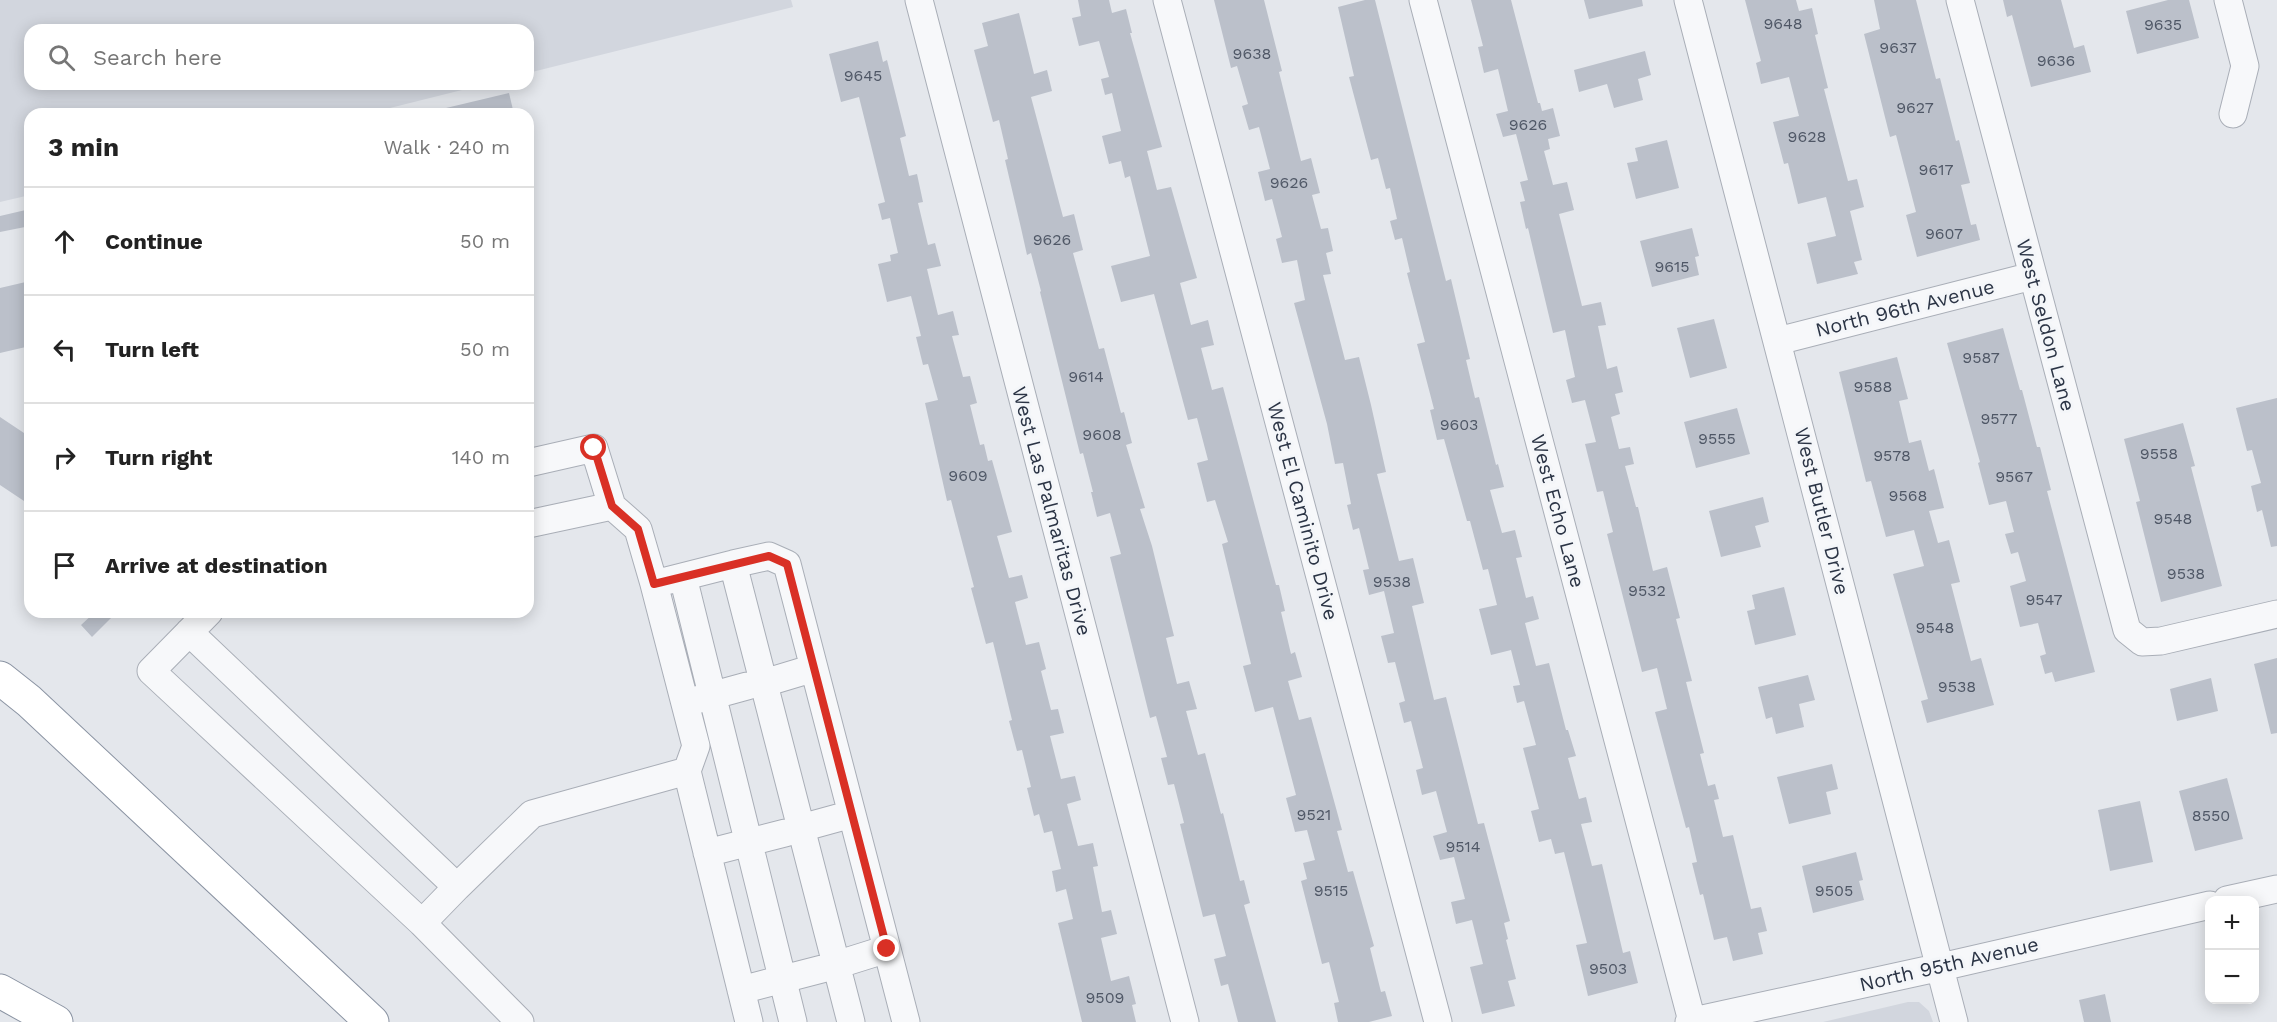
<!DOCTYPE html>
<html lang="en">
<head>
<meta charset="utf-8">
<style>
	body { margin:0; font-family:"Work Sans",sans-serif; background:#f6f6f6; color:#222 }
	.controls { position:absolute; right:18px; bottom:18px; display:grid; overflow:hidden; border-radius:12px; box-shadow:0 3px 15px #0003 }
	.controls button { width:54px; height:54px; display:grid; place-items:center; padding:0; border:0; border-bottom:2px solid #e0e0e0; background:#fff; color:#222; font:30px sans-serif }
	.stop { position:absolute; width:18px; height:18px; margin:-14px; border:4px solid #d93025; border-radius:50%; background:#fff }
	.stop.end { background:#d93025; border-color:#fff; box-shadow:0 2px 6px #0008 }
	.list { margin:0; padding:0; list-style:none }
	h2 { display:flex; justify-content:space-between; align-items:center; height:78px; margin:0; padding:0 24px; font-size:26px }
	h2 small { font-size:20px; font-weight:400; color:#767676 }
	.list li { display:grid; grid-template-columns:39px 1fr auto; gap:18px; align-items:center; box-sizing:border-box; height:108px; padding:0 24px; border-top:2px solid #e0e0e0 }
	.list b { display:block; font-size:22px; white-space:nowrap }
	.list em { font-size:20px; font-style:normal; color:#767676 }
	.icon { flex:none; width:33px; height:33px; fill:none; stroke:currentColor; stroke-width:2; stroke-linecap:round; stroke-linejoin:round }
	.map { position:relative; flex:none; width:2277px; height:1022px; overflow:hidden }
	.search { position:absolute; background:#fff; box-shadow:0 3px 15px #0003; left:24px; top:24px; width:510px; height:66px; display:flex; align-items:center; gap:15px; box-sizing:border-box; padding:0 21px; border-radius:18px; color:#767676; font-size:22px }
	.panel { position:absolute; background:#fff; box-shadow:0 3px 15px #0003; left:24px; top:108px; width:510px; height:510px; border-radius:18px }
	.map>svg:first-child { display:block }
	.built { fill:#d2d6de }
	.building { fill:#bbc0ca }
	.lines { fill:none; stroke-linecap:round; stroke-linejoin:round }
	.minor-casing { stroke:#a9aeb7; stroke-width:29 }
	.highway-casing { stroke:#8b94a3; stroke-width:35 }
	.minor { stroke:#f7f8fa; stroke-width:27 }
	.highway { stroke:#fff; stroke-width:33 }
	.route { stroke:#d93025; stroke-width:8 }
	.labels { text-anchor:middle; stroke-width:6; stroke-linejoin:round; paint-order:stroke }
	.number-label { font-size:16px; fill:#4f5766 }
	.street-label { font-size:20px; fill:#2b3445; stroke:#f4f6f9 }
</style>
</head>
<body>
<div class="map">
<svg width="2277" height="1022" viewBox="0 0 2277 1022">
	<rect width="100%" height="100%" fill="#e4e7ec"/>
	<path class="built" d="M 0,0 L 791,0 L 793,7 L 528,73 L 528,30 L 30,30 L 30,84 L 486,84 L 366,114 L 30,114 L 30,195 L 0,202 Z
		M 1908,1002 L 1919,1002 L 1929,1011 L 1933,1022 L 1823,1022 Z"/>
	<path class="building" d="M 1078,0 L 1109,0 L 1112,13 L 1126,9 L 1132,33 L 1130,33 L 1162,147 L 1147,151 L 1157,190 L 1171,187 L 1197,278 L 1180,283 L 1191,325 L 1208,320 L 1214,345 L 1201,348 L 1212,390 L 1223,387 L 1276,585 L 1279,585 L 1285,611 L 1281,612 L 1291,654 L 1295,652 L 1302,677 L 1288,681 L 1299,720 L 1311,717 L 1342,830 L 1337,831 L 1348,872 L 1353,871 L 1374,946 L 1370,948 L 1381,992 L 1385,991 L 1392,1016 L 1369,1022 L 1338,1022 L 1334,1003 L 1339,1002 L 1329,962 L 1322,964 L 1301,881 L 1307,879 L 1303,863 L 1315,860 L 1307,830 L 1295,832 L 1286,798 L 1296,795 L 1273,707 L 1255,712 L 1243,666 L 1251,664 L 1222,544 L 1228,542 L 1215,500 L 1207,502 L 1197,463 L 1208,460 L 1197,418 L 1188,420 L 1154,294 L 1121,302 L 1111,266 L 1150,256 L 1130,176 L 1125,178 L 1121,161 L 1109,164 L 1102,136 L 1121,131 L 1112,93 L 1105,95 L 1101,79 L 1109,77 L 1099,41 L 1079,46 L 1072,18 L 1081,16 Z
		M 1214,0 L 1264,0 L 1282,71 L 1279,72 L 1301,161 L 1311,158 L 1320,193 L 1312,195 L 1321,229 L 1328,228 L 1333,251 L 1326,253 L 1331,274 L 1323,275 L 1345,360 L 1359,357 L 1371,405 L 1386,472 L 1377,474 L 1399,561 L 1413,558 L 1424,603 L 1412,606 L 1434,700 L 1446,697 L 1478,824 L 1484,823 L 1510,921 L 1504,923 L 1508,939 L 1506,940 L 1516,979 L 1508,981 L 1515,1006 L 1482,1014 L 1470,967 L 1483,964 L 1472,920 L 1456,924 L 1451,902 L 1465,899 L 1454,857 L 1440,860 L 1433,836 L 1447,832 L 1436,791 L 1422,795 L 1416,770 L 1423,768 L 1411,721 L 1404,723 L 1399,703 L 1405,701 L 1395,662 L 1388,663 L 1381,636 L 1394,633 L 1384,591 L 1369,595 L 1363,570 L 1369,569 L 1359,528 L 1353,530 L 1347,505 L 1351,504 L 1343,463 L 1335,464 L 1327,424 L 1294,303 L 1305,300 L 1297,260 L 1282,263 L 1276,239 L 1282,237 L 1272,199 L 1265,201 L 1258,172 L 1270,169 L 1259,127 L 1249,130 L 1242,106 L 1248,104 L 1237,66 L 1231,68 Z
		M 1365,0 L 1375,0 L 1446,281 L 1451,279 L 1470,359 L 1466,360 L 1475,398 L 1479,397 L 1496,465 L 1498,464 L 1504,487 L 1490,490 L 1502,533 L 1515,530 L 1522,557 L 1516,558 L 1526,598 L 1533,596 L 1539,619 L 1525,623 L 1536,666 L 1549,663 L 1566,730 L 1568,730 L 1576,756 L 1568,758 L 1579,799 L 1586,797 L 1592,822 L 1581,824 L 1592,866 L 1602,864 L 1623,953 L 1630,951 L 1638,983 L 1588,996 L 1576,945 L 1587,943 L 1564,852 L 1555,854 L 1551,839 L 1539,842 L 1531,811 L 1539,809 L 1523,748 L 1536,745 L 1524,701 L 1517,703 L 1513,686 L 1520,685 L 1511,650 L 1491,655 L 1479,609 L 1497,605 L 1488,569 L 1483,570 L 1470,521 L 1467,521 L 1444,439 L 1437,440 L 1430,410 L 1434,409 L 1417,344 L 1425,342 L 1407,273 L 1410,272 L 1402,238 L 1395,240 L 1390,221 L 1397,219 L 1390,188 L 1386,189 L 1378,158 L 1371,160 L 1349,77 L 1354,76 L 1338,7 Z
		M 1471,0 L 1511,0 L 1538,103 L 1540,103 L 1542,111 L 1553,108 L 1560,136 L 1548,139 L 1550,149 L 1544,151 L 1553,185 L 1567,182 L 1574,210 L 1559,214 L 1582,306 L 1601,302 L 1606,325 L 1598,326 L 1607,369 L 1617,366 L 1623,392 L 1615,394 L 1620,414 L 1611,417 L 1619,449 L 1630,447 L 1634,464 L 1625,466 L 1636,507 L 1638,507 L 1653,571 L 1667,567 L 1680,618 L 1676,619 L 1692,681 L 1686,682 L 1704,753 L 1700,754 L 1708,786 L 1715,784 L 1719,799 L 1714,800 L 1723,837 L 1733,835 L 1751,909 L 1761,907 L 1767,931 L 1758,933 L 1763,954 L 1733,961 L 1727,937 L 1714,940 L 1703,894 L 1700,895 L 1692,863 L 1697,862 L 1689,827 L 1686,828 L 1655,712 L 1667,709 L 1657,668 L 1642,672 L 1607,534 L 1613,532 L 1603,491 L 1597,492 L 1585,444 L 1596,442 L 1585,400 L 1572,403 L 1566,380 L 1575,377 L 1565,330 L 1553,333 L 1528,228 L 1526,229 L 1520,202 L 1525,201 L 1520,182 L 1528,180 L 1516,134 L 1503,137 L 1496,114 L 1508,111 L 1498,69 L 1484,73 L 1478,47 L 1483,46 Z
		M 1584,0 L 1642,0 L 1643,6 L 1589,19 Z
		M 1745,0 L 1796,0 L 1799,11 L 1812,8 L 1818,34 L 1815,35 L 1828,88 L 1824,89 L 1848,181 L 1857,179 L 1864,207 L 1850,211 L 1862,260 L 1854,262 L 1858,274 L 1817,284 L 1807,243 L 1836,236 L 1826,197 L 1798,204 L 1788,163 L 1784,164 L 1773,122 L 1799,116 L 1789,77 L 1761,84 L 1756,63 L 1761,61 Z
		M 1874,0 L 1916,0 L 1936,79 L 1940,78 L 1956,141 L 1959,140 L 1970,183 L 1961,185 L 1971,225 L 1976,224 L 1980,240 L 1917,257 L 1906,215 L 1916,212 L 1896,135 L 1890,137 L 1864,34 L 1880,29 Z
		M 2003,0 L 2061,0 L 2074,48 L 2084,45 L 2091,72 L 2031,87 L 2012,15 L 2007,17 Z
		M 2168,0 L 2189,0 L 2199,38 L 2137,54 L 2126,11 Z
		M 1019,13 L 1034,74 L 1047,70 L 1052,91 L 1031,97 L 1063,217 L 1074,214 L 1083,250 L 1073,253 L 1099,349 L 1104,348 L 1121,413 L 1124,412 L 1132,443 L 1126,445 L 1145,508 L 1140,509 L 1152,546 L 1174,636 L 1166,638 L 1177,684 L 1189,681 L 1197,709 L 1186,711 L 1198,755 L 1205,753 L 1221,814 L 1223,813 L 1240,881 L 1244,880 L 1250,903 L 1244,905 L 1276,1022 L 1238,1022 L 1228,984 L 1221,986 L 1214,959 L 1226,956 L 1215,914 L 1203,917 L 1180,824 L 1184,823 L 1174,784 L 1168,785 L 1161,758 L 1167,757 L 1156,716 L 1150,718 L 1110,557 L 1121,554 L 1110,513 L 1097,517 L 1091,492 L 1093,492 L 1083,453 L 1080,454 L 1040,292 L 1041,291 L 1031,253 L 1027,255 L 1021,228 L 1005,160 L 1008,159 L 999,120 L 993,122 L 974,50 L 988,46 L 982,23 Z
		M 878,41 L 883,62 L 887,60 L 906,136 L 900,138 L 909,176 L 917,174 L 923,202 L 918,203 L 928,245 L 935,243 L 941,266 L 927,269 L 938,315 L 953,311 L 959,335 L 952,336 L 963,377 L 970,376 L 977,403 L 970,405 L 980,445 L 984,444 L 988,461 L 992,460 L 1012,532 L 997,536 L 1009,578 L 1022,575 L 1028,598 L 1015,602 L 1026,645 L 1039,642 L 1046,669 L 1041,671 L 1051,710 L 1058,709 L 1064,733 L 1050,736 L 1061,779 L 1075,776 L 1081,800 L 1067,804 L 1078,846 L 1093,843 L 1098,866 L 1093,867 L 1102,912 L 1111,910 L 1117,934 L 1101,938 L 1111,981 L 1129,976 L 1136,1004 L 1132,1005 L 1136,1022 L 1082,1022 L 1058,923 L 1073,919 L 1066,889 L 1056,892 L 1052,871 L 1061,869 L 1052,831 L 1044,833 L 1039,814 L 1034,816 L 1027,788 L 1031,787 L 1022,750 L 1017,751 L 1009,721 L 1012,720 L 993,642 L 986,644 L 971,588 L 974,587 L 951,500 L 947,501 L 925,403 L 938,400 L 928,364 L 923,365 L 916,337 L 921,336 L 911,296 L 887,302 L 878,264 L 891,261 L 890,255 L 898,253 L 890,218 L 882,220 L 878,204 L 885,202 L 859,97 L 841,102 L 829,54 Z
		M 1645,51 L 1651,75 L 1638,79 L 1643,100 L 1614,108 L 1607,84 L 1579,92 L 1574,70 Z
		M 509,93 L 514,114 L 447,114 L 446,108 Z
		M 1667,140 L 1679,188 L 1636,199 L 1627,163 L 1638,161 L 1635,148 Z
		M 30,209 L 30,226 L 0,232 L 0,216 Z
		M 1692,228 L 1699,256 L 1695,257 L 1699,275 L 1652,287 L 1640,241 Z
		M 30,281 L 30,346 L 0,353 L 0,288 Z
		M 1714,319 L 1727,368 L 1690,378 L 1677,328 Z
		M 2003,328 L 2020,390 L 2022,390 L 2037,447 L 2040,447 L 2051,490 L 2047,491 L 2095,672 L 2055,682 L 2052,672 L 2045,674 L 2040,656 L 2046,654 L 2038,623 L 2020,627 L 2010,586 L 2026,581 L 2018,552 L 2011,554 L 2005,534 L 2014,532 L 2006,501 L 1989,505 L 1978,463 L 1980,462 L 1947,343 Z
		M 1897,357 L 1908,399 L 1899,401 L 1909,443 L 1921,440 L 1929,471 L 1934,469 L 1944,508 L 1929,511 L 1938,543 L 1949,540 L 1960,582 L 1951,584 L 1971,661 L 1981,658 L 1994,705 L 1927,723 L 1921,701 L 1928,699 L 1893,574 L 1924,566 L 1914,530 L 1886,537 L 1871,481 L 1866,482 L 1839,372 Z
		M 2277,398 L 2277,546 L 2271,547 L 2262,510 L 2257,512 L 2251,486 L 2261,483 L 2252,450 L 2247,451 L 2236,408 Z
		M 1737,408 L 1750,454 L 1696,468 L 1684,422 Z
		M 0,417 L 30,437 L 30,505 L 0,485 Z
		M 2183,423 L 2195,466 L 2191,467 L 2222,586 L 2161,602 L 2136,502 L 2140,501 L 2124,439 Z
		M 1763,497 L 1769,522 L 1755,526 L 1761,547 L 1721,557 L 1709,511 Z
		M 1784,587 L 1796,635 L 1755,645 L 1747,611 L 1755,609 L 1752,595 Z
		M 95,612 L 117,612 L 92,637 L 81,625 Z
		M 2277,658 L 2277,733 L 2271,734 L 2254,664 Z
		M 1808,675 L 1815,700 L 1799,704 L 1804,727 L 1776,734 L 1772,717 L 1766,719 L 1758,687 Z
		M 2211,678 L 2218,711 L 2177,721 L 2170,689 Z
		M 1832,764 L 1838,789 L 1826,792 L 1831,814 L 1789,824 L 1777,777 Z
		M 2227,778 L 2243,839 L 2195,851 L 2179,791 Z
		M 2140,801 L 2153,862 L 2110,871 L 2098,810 Z
		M 1856,852 L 1863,880 L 1859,881 L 1864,900 L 1813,913 L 1802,866 Z
		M 2105,994 L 2111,1022 L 2084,1022 L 2079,1000 Z"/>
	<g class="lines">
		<defs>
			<path id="minor" d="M 919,0 L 1185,1022
				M 1167,0 L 1438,1022
				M 1423,0 L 1692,1021
				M 1688,0 L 1954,1022
				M 1960,0 L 2127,630 L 2142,642 L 2161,641 L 2277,614
				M 2228,0 L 2245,66 L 2233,114
				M 1778,341 L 2032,276
				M 528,463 L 594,448 L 612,506 L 638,529 L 654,584
				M 528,524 L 612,506
				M 683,577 L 793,1022
				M 209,612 L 151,671 L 422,923 L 520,1022
				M 189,632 L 457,887 L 532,814 L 687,771 L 696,746 L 654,584 L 733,564
				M 764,683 L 814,668
				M 696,700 L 747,686
				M 687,771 L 749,1022
				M 801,828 L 852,814
				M 707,853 L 785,833
				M 2227,900 L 2277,889
				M 422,923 L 457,887
				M 836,965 L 887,949
				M 741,990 L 822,969
				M 851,1022 L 733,564 L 769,556 L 787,564 L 906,1022
				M 1689,1022 L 1941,967 L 2210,905"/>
			<path id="highway" d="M 0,678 L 29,701 L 372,1022
				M 0,991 L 56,1022"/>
		</defs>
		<use href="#minor" class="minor-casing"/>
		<use href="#highway" class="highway-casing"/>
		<use href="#minor" class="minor"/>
		<use href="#highway" class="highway"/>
	</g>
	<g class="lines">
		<path class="route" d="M 594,448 L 612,506 L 638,529 L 654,584 L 769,556 L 787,564 L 887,949"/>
	</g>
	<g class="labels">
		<g class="number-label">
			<text x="1783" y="29">9648</text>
			<text x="2163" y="30">9635</text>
			<text x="1898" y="53">9637</text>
			<text x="1252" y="59">9638</text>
			<text x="2056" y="66">9636</text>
			<text x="863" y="81">9645</text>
			<text x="1915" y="113">9627</text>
			<text x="1528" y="130">9626</text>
			<text x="1807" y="142">9628</text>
			<text x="1936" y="175">9617</text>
			<text x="1289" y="188">9626</text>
			<text x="1944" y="239">9607</text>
			<text x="1052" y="245">9626</text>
			<text x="1672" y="272">9615</text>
			<text x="1981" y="363">9587</text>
			<text x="1086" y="382">9614</text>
			<text x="1873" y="392">9588</text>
			<text x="1999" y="424">9577</text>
			<text x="1459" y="430">9603</text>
			<text x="1102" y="440">9608</text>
			<text x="1717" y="444">9555</text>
			<text x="2159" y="459">9558</text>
			<text x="1892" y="461">9578</text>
			<text x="968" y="481">9609</text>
			<text x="2014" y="482">9567</text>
			<text x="1908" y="501">9568</text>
			<text x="2173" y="524">9548</text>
			<text x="2186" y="579">9538</text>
			<text x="1392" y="587">9538</text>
			<text x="1647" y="596">9532</text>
			<text x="2044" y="605">9547</text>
			<text x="1935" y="633">9548</text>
			<text x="1957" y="692">9538</text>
			<text x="1314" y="820">9521</text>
			<text x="2211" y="821">8550</text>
			<text x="1463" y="852">9514</text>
			<text x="1331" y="896">9515</text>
			<text x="1834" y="896">9505</text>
			<text x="1608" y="974">9503</text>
			<text x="1105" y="1003">9509</text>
		</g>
		<g class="street-label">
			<text transform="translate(1905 308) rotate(-14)" y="7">North 96th Avenue</text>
			<text transform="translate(2046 325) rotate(75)" y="7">West Seldon Lane</text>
			<text transform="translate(1052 511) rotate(75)" y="7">West Las Palmaritas Drive</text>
			<text transform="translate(1303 511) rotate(75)" y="7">West El Caminito Drive</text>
			<text transform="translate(1558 511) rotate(75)" y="7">West Echo Lane</text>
			<text transform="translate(1822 511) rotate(76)" y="7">West Butler Drive</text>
			<text transform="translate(1949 964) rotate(-13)" y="7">North 95th Avenue</text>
		</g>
	</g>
</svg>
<div class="controls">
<button>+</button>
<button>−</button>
</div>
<div class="stop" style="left:594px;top:448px"></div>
<div class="stop end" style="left:887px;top:949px"></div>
<div class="search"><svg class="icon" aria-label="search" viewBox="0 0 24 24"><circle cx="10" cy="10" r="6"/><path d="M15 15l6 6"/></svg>Search here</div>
<section class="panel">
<h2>3 min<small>Walk · 240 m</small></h2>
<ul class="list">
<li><svg class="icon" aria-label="ahead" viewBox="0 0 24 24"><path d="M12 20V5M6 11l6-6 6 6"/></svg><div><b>Continue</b></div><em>50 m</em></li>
<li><svg class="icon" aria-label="left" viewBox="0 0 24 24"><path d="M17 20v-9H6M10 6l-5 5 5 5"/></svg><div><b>Turn left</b></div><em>50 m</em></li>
<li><svg class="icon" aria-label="right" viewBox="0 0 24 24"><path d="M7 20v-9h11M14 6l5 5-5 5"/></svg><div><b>Turn right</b></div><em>140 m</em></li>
<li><svg class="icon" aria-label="arrive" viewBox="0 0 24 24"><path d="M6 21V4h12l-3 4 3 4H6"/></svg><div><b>Arrive at destination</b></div></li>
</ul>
</section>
</div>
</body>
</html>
